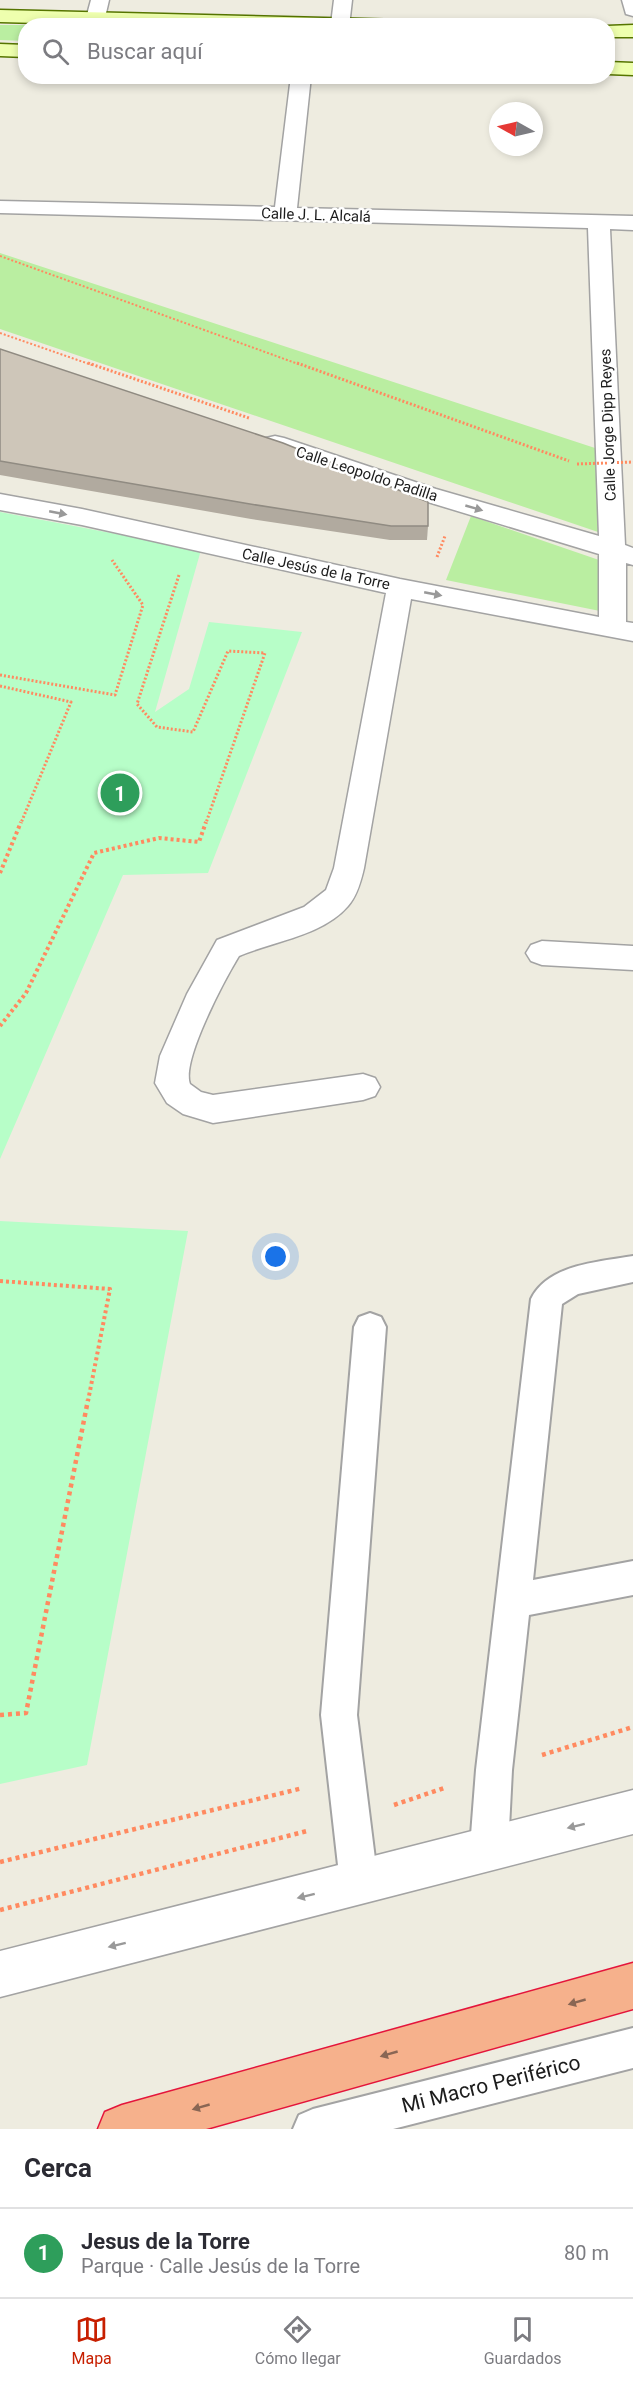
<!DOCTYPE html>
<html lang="es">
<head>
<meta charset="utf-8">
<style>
	body { margin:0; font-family:Roboto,sans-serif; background:#f7f7f7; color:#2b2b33 }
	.compass { position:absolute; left:489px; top:102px; width:54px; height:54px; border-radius:50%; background:#fff; box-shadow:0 3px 9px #0003; rotate:278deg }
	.you { position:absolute; left:276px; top:1257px; width:21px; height:21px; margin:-15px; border:4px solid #fff; border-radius:50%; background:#1a73e8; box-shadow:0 0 0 9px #1a73e833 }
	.badge { display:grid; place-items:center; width:39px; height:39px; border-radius:50%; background:#c71f00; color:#fff; font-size:20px; font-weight:700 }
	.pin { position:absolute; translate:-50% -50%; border:3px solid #fff; box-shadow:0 2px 6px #0006 }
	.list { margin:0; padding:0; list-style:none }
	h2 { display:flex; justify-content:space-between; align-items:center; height:78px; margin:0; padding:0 24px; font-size:26px }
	h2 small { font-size:20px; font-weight:400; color:#7c7c81 }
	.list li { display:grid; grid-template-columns:39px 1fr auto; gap:18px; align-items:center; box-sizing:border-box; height:90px; padding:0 24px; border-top:2px solid #e1e1e2 }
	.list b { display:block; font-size:22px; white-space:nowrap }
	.list p { margin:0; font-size:20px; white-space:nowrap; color:#7c7c81 }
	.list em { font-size:20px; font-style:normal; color:#7c7c81 }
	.icon { flex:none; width:33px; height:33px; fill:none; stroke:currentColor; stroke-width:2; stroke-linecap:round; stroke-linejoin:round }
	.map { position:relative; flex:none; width:633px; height:2129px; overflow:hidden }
	.search { position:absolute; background:#fff; box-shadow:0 3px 9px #0003; left:18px; right:18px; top:18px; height:66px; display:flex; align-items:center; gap:15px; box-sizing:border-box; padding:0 21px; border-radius:24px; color:#7c7c81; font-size:22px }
	.sheet { height:168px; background:#fff }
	nav { display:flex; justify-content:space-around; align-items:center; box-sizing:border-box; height:84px; border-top:2px solid #e1e1e2; background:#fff; font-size:16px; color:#7c7c81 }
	nav a { display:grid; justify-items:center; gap:3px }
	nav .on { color:#c71f00 }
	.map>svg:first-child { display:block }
	.grass { fill:#baeea1 }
	.park { fill:#b7fec8 }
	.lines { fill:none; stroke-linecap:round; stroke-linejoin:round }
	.service-casing { stroke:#a3a3a3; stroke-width:4 }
	.minor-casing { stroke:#a3a3a3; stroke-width:3 }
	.secondary-casing { stroke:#567500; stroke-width:3 }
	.trunk-casing { stroke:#e4153b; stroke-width:3 }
	.path-far3 { stroke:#ff8a60; stroke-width:2; stroke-dasharray:2 2; stroke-linecap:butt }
	.path-far2 { stroke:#ff8a60; stroke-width:3; stroke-dasharray:2 2; stroke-linecap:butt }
	.path-far1 { stroke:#ff8a60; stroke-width:4; stroke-dasharray:3 3; stroke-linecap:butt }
	.path { stroke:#ff8a60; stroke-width:4.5; stroke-dasharray:4 4; stroke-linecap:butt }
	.service { fill:#fff; fill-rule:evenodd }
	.minor { fill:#fff; fill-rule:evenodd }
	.secondary { fill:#eeffae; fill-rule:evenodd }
	.trunk { fill:#f6b18c; fill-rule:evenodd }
	.path-bridge { stroke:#ff8a60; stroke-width:3; stroke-dasharray:2 2; stroke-linecap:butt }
	.wall { fill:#b1aa9f }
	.building { fill:#cec6b9; stroke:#908b82; stroke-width:1.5 }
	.oneway { fill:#999 }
	.oneway2 { fill:#896654 }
	.labels { text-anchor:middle; stroke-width:5; stroke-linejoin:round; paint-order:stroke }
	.far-street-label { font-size:15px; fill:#1c1c1c; stroke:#fff }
	.near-street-label { font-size:21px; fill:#1c1c1c; stroke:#fff }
</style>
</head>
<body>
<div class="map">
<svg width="633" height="2129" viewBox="0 0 633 2129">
	<rect width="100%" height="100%" fill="#eeece0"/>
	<path class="grass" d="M 0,25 L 31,25 L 26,26 L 25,41 L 0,40 Z
		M 0,253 L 595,448 L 598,532 L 0,329 Z
		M 471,516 L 599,560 L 600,611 L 446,580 Z"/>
	<path class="park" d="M 0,512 L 201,550 L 155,712 L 189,689 L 209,622 L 302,632 L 208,873 L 123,875 L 0,1159 Z
		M 0,1221 L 188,1231 L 87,1765 L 0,1784 Z"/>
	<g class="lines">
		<defs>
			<path id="service" d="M 633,1256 L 633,1282 L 578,1294 L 562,1304 L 533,1580 L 633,1561 L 633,1595 L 529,1615 L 512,1770 L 508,1848 L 502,1861 L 489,1867 L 476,1861 L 470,1848 L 476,1770 L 531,1299 C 548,1264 599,1262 633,1256 Z
				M 370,1313 L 381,1317 L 386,1327 L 357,1715 L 378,1883 L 372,1896 L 359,1902 L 346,1896 L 340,1883 L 321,1715 L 354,1327 L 359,1317 Z
				M 633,2028 L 633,2068 L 393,2129 L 293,2129 L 299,2115 L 313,2109 Z"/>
			<path id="minor" d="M 91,0 L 109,0 L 103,26 L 84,26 Z
				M 334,0 L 352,0 L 349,26 L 331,24 Z
				M 622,0 L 633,0 L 633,16 L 626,14 Z
				M 291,76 L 311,76 L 297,208 L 633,216 L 633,230 L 610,229 L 625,545 L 633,548 L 633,565 L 626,563 L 626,622 L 633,623 L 633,641 L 411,599 L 364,868 C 361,881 357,896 348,906 C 322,936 274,941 239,956 C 225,979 181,1061 190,1084 L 201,1092 L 213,1095 L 363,1074 L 375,1078 L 380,1087 L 375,1096 L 363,1100 L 213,1123 L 183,1114 L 167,1103 L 155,1083 L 160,1056 L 187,994 L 217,940 L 304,907 L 326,890 L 334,868 L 386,593 L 82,525 L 0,510 L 0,494 L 82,509 L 400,579 L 599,617 L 599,554 L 418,499 L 266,448 L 263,443 L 266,438 L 275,436 L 284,438 L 436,489 L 599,536 L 588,228 L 0,213 L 0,201 L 275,207 Z
				M 542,941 L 633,946 L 633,970 L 542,965 L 531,961 L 526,953 L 531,945 Z
				M 633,1790 L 633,1834 L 0,1997 L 0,1951 Z"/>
			<path id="secondary" d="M 0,10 L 404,20 L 411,22 L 413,26 L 154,26 L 0,22 Z
				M 633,25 L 633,37 L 608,37 L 607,26 Z
				M 0,44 L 26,45 L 26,57 L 0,56 Z
				M 608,62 L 633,63 L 633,75 L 608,74 Z"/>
			<path id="trunk" d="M 633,1963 L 633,2009 L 206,2129 L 98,2129 L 105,2112 L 122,2105 Z"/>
		</defs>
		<use href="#service" class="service-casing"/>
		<use href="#minor" class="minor-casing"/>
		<use href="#secondary" class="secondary-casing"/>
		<use href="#trunk" class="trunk-casing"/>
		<path class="path-far3" d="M 0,256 L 301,365
			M 0,333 L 92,365"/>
		<path class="path-far2" d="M 88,363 L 249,418
			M 297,363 L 569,461
			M 437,557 L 445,536
			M 179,575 L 137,704 L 157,727 L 193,732 L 228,651 L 265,653 L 206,823
			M 0,675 L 115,695 L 143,605 L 112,560
			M 0,686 L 71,702 L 21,823"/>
		<path class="path-far1" d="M 0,873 L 21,822
			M 0,1026 L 26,993 L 94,853 L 159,838 L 199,842 L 206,822
			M 0,1281 L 110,1289 L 88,1401"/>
		<path class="path" d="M 0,1715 L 26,1713 L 88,1400
			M 542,1755 L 633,1727
			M 394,1805 L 447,1787
			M 0,1862 L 303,1788
			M 0,1910 L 307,1831"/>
		<use href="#service" class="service"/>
		<use href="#minor" class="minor"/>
		<use href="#secondary" class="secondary"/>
		<use href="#trunk" class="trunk"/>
		<path class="path-bridge" d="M 577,464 L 633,462"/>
	</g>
	<path class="wall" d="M 0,349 L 428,526 L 427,540 L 390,540 L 251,519 L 0,475 Z"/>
	<path class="building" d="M 0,349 L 283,443 L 428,502 L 428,526 L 391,526 L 250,504 L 0,461 Z"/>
	<defs><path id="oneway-solid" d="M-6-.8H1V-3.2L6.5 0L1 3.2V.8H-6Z" transform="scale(1.5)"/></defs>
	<g class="oneway">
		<use href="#oneway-solid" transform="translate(474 508) rotate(16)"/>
		<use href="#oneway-solid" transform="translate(58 513) rotate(11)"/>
		<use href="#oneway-solid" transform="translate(433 594) rotate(11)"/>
		<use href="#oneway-solid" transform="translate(576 1826) rotate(166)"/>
		<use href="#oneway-solid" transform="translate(306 1896) rotate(166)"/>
		<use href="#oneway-solid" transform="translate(117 1945) rotate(166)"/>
	</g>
	<g class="oneway2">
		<use href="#oneway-solid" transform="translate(577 2002) rotate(164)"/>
		<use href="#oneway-solid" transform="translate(389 2054) rotate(164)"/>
		<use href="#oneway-solid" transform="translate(201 2107) rotate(164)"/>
	</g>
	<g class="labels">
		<g class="far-street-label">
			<text transform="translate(316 215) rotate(2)" y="5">Calle J. L. Alcalá</text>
			<text transform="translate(608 425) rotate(-92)" y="5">Calle Jorge Dipp Reyes</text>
			<text transform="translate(367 474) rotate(18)" y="5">Calle Leopoldo Padilla</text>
			<text transform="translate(316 569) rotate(12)" y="5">Calle Jesús de la Torre</text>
		</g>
		<g class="near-street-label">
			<text transform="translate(491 2084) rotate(-14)" y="7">Mi Macro Periférico</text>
		</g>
	</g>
</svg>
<svg class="compass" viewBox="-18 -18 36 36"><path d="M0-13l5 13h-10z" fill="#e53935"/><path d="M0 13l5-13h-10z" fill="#7c7c81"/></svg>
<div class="you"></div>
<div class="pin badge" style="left:120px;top:793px;background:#2e9e5b">1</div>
<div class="search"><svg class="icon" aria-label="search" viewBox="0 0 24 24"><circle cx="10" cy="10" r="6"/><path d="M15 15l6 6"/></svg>Buscar aquí</div>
</div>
<section class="sheet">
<h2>Cerca<small></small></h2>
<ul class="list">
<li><span class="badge" style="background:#2e9e5b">1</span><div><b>Jesus de la Torre</b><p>Parque · Calle Jesús de la Torre</p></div><em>80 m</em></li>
</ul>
</section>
<nav>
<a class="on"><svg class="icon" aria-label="map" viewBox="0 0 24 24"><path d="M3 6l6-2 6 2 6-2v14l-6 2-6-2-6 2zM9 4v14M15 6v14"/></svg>Mapa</a>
<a><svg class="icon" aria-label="directions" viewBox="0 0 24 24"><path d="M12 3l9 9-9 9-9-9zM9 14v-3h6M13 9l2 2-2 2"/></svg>Cómo llegar</a>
<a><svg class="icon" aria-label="saved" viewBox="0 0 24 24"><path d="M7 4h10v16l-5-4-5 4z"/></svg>Guardados</a>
</nav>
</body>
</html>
